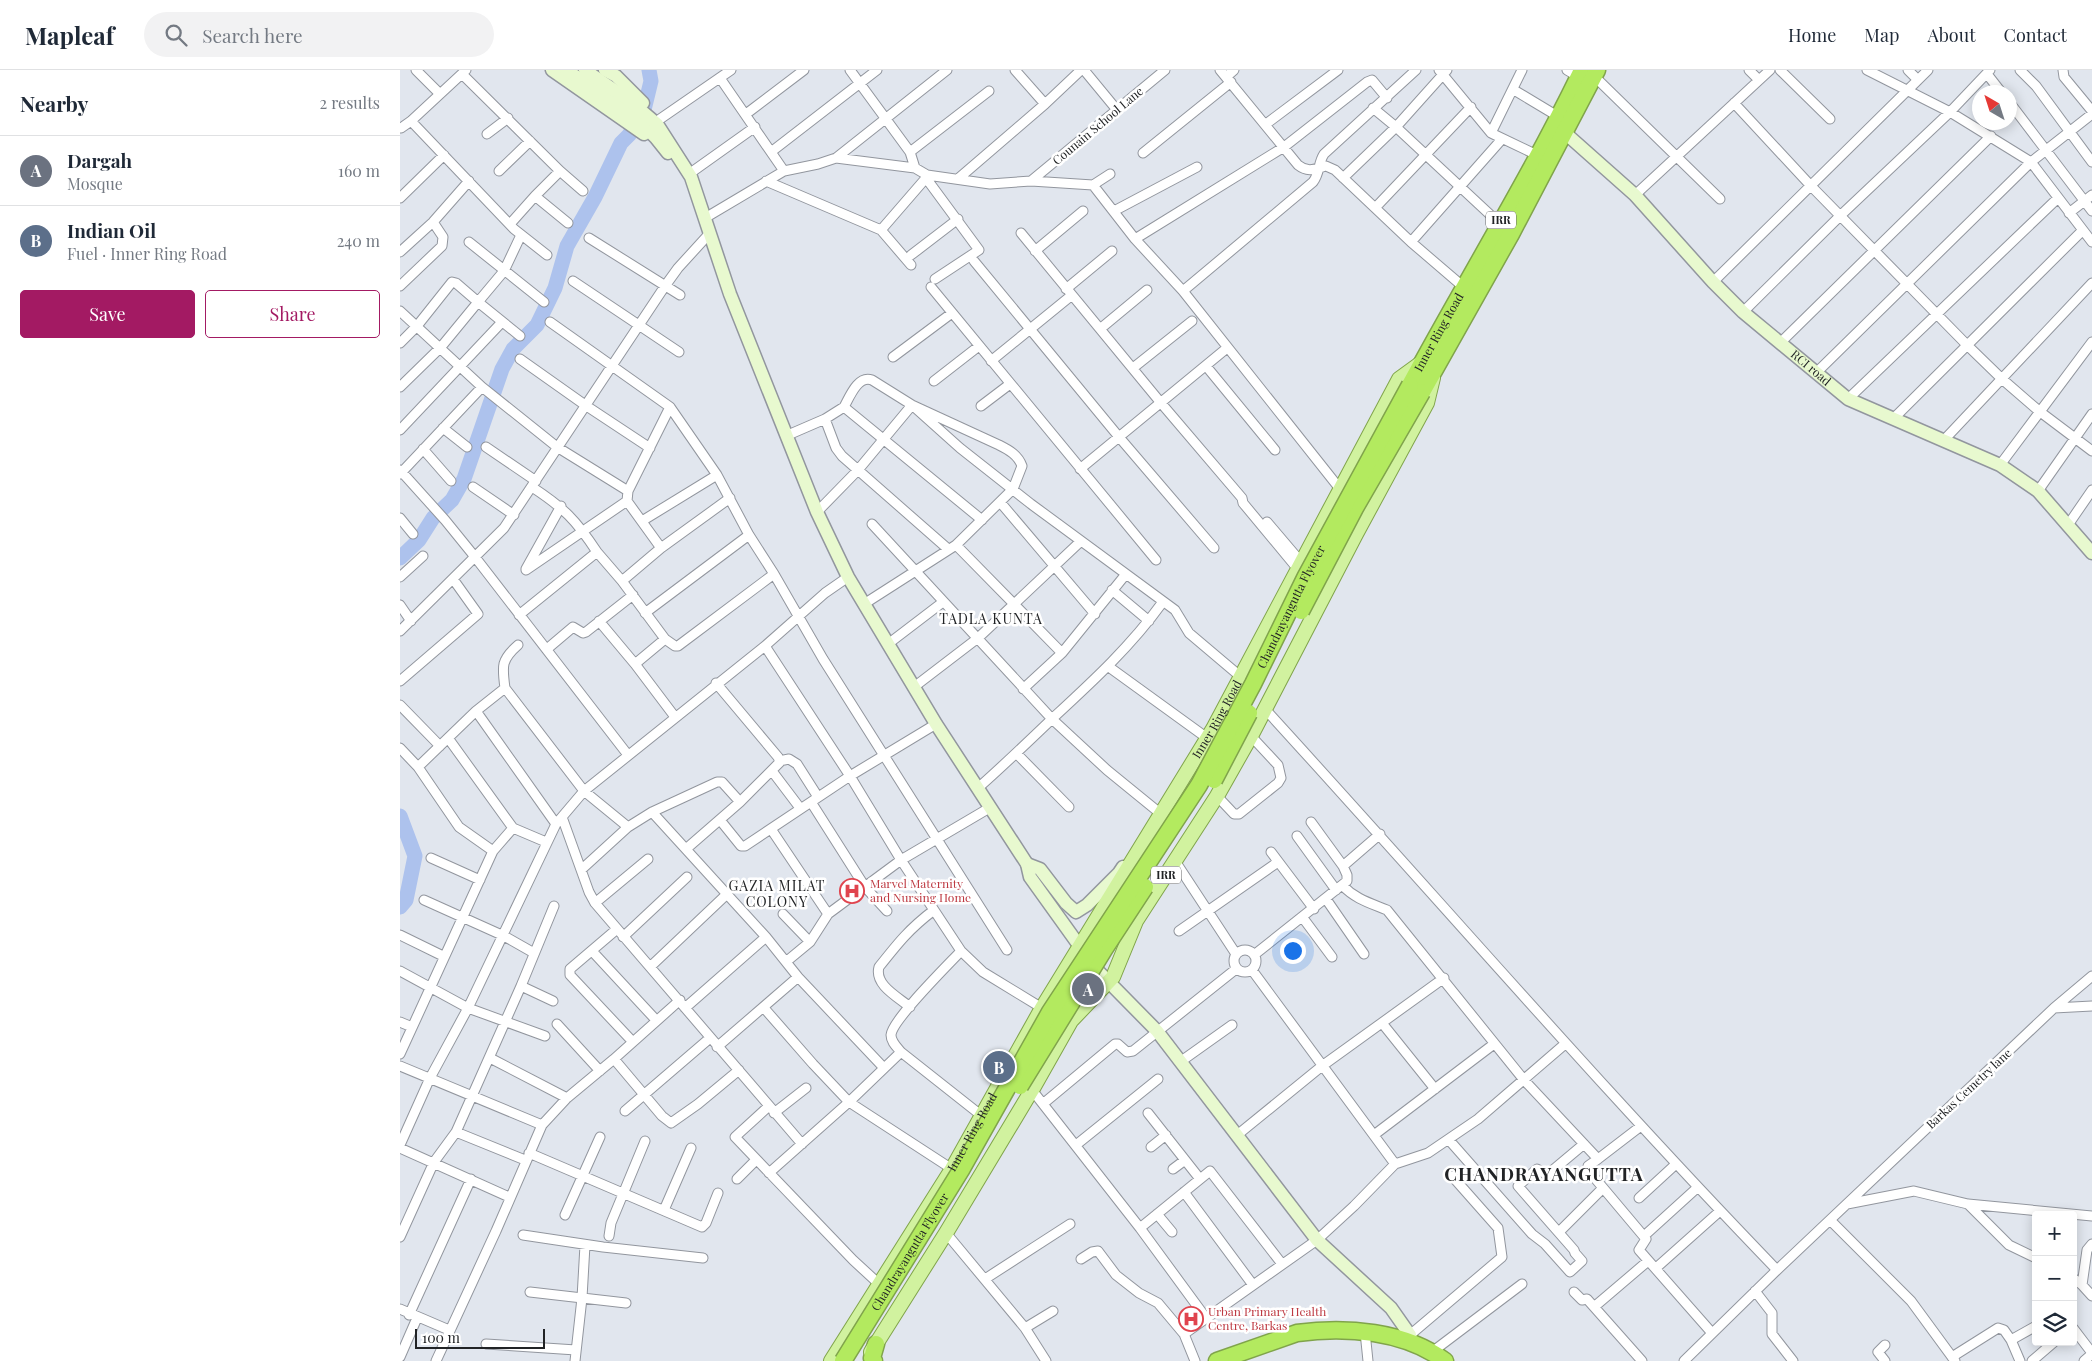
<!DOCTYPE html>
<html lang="en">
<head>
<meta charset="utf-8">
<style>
	body { margin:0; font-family:"Playfair Display",serif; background:#f2f2f3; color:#1f2937 }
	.controls { position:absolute; right:15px; bottom:15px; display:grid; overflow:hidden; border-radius:5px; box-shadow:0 2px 12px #0003 }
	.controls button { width:45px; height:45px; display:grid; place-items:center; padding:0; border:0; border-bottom:1px solid #e0e1e3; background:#fff; color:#1f2937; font:25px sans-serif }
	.compass { position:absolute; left:1572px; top:15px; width:45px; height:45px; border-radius:50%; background:#fff; box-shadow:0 2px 12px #0003; rotate:321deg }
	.scale { position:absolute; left:15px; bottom:12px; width:130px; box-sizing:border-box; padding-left:5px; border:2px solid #212325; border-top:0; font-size:14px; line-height:18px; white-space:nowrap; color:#212325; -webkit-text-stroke:4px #fff; paint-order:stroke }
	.you { position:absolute; left:892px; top:880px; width:18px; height:18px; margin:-12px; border:4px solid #fff; border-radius:50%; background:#1a73e8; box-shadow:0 0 0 8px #1a73e833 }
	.badge { display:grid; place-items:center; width:32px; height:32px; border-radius:50%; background:#a31a63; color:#fff; font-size:16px; font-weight:700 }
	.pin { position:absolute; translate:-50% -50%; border:2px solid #fff; box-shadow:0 1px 5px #0006 }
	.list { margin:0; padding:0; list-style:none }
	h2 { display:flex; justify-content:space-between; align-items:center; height:65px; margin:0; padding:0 20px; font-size:21px }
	h2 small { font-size:16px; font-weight:400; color:#747a83 }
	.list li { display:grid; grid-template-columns:32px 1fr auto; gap:15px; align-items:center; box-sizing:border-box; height:70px; padding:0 20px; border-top:1px solid #e0e1e3 }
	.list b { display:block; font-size:19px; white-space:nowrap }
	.list p { margin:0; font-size:16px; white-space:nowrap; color:#747a83 }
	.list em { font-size:16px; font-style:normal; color:#747a83 }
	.actions { display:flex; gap:10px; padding:15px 20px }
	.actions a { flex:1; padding:11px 0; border:1px solid #a31a63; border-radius:5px; text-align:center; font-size:18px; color:#a31a63 }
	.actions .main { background:#a31a63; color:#fff }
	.icon { flex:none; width:28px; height:28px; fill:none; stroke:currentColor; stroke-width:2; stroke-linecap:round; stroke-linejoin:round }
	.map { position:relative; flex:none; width:1692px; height:1291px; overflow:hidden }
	header { display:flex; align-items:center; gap:30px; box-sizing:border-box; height:70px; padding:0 25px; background:#fff; border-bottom:1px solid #e0e1e3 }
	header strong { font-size:24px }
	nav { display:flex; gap:28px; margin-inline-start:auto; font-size:18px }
	.search { width:350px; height:45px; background:#f2f2f3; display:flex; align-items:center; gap:12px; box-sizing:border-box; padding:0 18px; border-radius:28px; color:#747a83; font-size:19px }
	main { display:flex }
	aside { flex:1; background:#fff }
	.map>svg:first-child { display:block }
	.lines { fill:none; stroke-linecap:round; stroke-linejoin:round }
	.river { stroke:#adc2ed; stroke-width:15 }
	.street-casing { stroke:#92969e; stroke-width:11 }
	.secondary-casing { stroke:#92969e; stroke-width:15 }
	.primary-casing { stroke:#80a44b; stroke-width:16 }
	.highway-casing { stroke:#80a44b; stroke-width:19 }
	.street { stroke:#fff; stroke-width:9 }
	.secondary { stroke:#e8f9cf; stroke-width:12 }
	.primary { stroke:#d1f29f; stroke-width:14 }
	.highway { stroke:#b3ea5f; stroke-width:16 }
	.highway-bridge-casing { stroke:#80a44b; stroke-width:19; stroke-linecap:butt }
	.highway-bridge { stroke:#b3ea5f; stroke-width:16 }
	.labels { text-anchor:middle; stroke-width:5; stroke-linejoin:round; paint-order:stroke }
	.shield { fill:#fff; stroke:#646566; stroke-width:1 }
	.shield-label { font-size:11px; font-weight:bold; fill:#212325 }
	.street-label { font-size:12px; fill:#212325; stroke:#fff }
	.health-label { font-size:12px; fill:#be3a42; stroke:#fff; text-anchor:start }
	.neighbourhood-label { font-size:14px; letter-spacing:1px; fill:#212325; stroke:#fff }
	.district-label { font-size:18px; font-weight:bold; letter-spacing:1px; fill:#212325; stroke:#fff }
</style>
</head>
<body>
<header>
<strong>Mapleaf</strong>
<div class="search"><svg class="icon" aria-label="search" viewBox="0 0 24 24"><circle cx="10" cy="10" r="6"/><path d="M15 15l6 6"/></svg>Search here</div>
<nav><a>Home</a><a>Map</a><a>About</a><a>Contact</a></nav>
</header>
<main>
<aside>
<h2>Nearby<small>2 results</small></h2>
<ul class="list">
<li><span class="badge" style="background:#6b7280">A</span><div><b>Dargah</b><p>Mosque</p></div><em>160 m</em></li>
<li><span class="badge" style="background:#5c6f8a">B</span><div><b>Indian Oil</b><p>Fuel · Inner Ring Road</p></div><em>240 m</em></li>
</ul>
<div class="actions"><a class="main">Save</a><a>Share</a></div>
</aside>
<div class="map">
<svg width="1692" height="1291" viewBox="0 0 1692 1291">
	<rect width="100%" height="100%" fill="#e1e6ee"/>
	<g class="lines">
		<path class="river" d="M 0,488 L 19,470 L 33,448 L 52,430 L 64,409 L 102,299 L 113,279 L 137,255 L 155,218 L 167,176 L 195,127 L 221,73 L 229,65 L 243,44 L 251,11 L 249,0
			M 0,746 L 15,786 L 6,830 L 0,837"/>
		<defs>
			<path id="street" d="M 16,0 L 40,24
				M 450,0 L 510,82 L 515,98
				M 615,0 L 645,34
				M 684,0 L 717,40
				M 820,0 L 898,95 C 908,103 915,99 926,96 L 935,100 L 1011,172 L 1067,220
				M 1039,0 L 1091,63 L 1139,86
				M 1167,0 L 1179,7
				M 1349,0 L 1359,10
				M 1380,0 L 1430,49
				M 1467,0 L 1550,42 L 1631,92 L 1692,172
				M 1508,0 L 1518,10
				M 1620,0 L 1636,16 L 1692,92
				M 1663,0 L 1664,7 L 1692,41
				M 62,4 L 160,101 L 183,121
				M 1587,4 L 1601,22
				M 1194,6 L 1320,129
				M 826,7 L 834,0
				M 320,8 L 384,101
				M 1114,20 L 1159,47
				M 1334,33 L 1411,116 L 1567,275 L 1602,309 L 1639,341 L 1692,381
				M 1610,33 L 1692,141
				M 973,38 L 996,57 L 1099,153
				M 346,44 L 404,0
				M 260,49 L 331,0
				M 11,51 L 114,159 L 147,185
				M 866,54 L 938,0
				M 1,58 L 11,51 L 66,0
				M 1091,63 L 1122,0
				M 87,64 L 108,48
				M 371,82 L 477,0
				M 510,82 L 589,21
				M 743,83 L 831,12
				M 436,88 L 547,0
				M 99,101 L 130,71
				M 289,104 L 355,57
				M 526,108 L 579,180 L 535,209
				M 559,108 L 645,34 L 681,0
				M 943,108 L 996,57 L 1047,0
				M 366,111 L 481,160 L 511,195
				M 631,111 L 765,0
				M 693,115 L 735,169 L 783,221 L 940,419
				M 1235,125 L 1370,0
				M 135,126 L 160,101
				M 0,128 L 44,85
				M 975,138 L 1071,37
				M 714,141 L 797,97
				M 1669,143 L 1692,125
				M 305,148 L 384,101 L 418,94 L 436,88 L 515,98 L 527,105 L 590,114 L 631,111 L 693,115 L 710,104
				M 110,154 L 135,126 L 168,153
				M 481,160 L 526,108 L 527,105
				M 621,163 L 761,333 L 842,428 L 843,433 L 897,498
				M 189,168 L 280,225
				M 735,169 L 884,77 L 967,12 L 972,10 L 987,28
				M 69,172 L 144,232
				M 1011,172 L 1102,69
				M 635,181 L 683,141
				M 0,182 L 33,152 L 69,111
				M 511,185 L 558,149
				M 574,191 L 719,367 L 814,478
				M 173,211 L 279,282
				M 1313,212 L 1528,0
				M 0,216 L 42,176 L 43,167 L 33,152
				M 531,217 L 756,490
				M 666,219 L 712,181
				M 783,221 L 913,112 C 920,103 918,93 924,84 L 1016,0
				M 0,241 L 82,317
				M 1343,242 L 1441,145 L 1550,42 L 1590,0
				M 700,259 L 747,220
				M 120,266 L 78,232 L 104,201 L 121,165
				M 1381,272 L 1591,66
				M 0,273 L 17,256 L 52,212 L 56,213 L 78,232 L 41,277 L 0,317
				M 493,287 L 552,243
				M 120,289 L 185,335 L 250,378
				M 591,291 L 672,225
				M 806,296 L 875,380
				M 733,298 L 792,251
				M 1417,302 L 1631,92 L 1692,44
				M 534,311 L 579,276
				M 1448,329 L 1658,128
				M 581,336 L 610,314
				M 270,337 L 317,405 L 349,465 L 374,504 L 423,589 L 607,880
				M 425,349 L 436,378 L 442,386 L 548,479
				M 1493,349 L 1682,161
				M 43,358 L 67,377
				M 0,360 L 102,252
				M 388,365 L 425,349 L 444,337
				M 1544,370 L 1692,213
				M 86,377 L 136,411
				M 23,379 L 51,411
				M 1600,395 L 1692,272
				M 680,399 L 827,278
				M 0,400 L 45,450 L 75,487 L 228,685
				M 0,404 L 82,317 L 157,377 L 228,421
				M 73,417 L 114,445
				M 1638,421 L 1692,344
				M 227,431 L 261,478
				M 600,432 L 695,544
				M 417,442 L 458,400 L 512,335 L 560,378 L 631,434 L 775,540 L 789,563 L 841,607
				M 0,448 L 13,464
				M 242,451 L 317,405
				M 867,452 L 901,492
				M 472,454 L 652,649 L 707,700 L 761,744
				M 1668,455 L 1692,420
				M 556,475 L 662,583
				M 197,482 L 222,511 L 265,569 L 275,576 L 278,576 L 374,504
				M 126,499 L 161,436
				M 126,500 L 227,431 L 228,421 L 270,337 L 150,252
				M 0,507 L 23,486
				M 222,511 L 261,478 L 330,428
				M 712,520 L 749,551
				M 464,534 L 556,475 L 613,419 L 622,396 C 618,385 609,380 599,375 L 512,335 L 472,310 C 458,305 450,326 444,337 L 582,450
				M 0,535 L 11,551
				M 245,543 L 349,465
				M 119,545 L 197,482 C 176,450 164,438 132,417
				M 199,551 L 235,594 L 275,647
				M 0,561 L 104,458 L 265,216 L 278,198 L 309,164
				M 488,574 L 543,532
				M 365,576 L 450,706 L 501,790 L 561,881 L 583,902 L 642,938
				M 147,579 L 173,557 L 183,563 L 186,562 L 233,525
				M 235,594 L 265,569
				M 709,597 L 807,668
				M 0,611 L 78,544 L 53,509
				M 514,617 L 578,568 L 681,471
				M 105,618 L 184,721 L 365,576 L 425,523 L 448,507
				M 623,619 L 662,583 L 726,504
				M 0,635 L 40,676
				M 865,639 C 1036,826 1201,1018 1377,1200
				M 76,641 L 156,754 L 184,721 L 228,757 L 252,742 L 317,712 L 322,712 L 340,732
				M 48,668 L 113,758 L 146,772
				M 0,678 L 18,697 L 59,757 L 93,781
				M 617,684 L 669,737
				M 379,691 L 389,689 L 397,694 L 418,727
				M 18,697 L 76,641 L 105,618 C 102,596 101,590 118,575
				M 372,701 L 400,738
				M 578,718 C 604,695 629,671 654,647 C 693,611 731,576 762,533
				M 817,726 L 834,744 L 839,744 L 878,713 L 881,708 L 878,695 L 851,666
				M 411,732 L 465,817 L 487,841
				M 252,742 L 366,867 L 398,907 L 484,998
				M 162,747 L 189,822 L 195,833 L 402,1074
				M 320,750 L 341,776 L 345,776 L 450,706 L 536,654
				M 911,752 L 943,796
				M 371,759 L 428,844
				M 897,766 L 936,820
				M 286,779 L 340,732 L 380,692 L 378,687 L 316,613
				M 871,782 L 914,839
				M 31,788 L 80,810
				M 775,791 L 836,884
				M 182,799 L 228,757
				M 942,815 C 955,829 970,833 987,840 L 1124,1010 L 1198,1089 L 1188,1096 L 1188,1100 L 1246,1169 L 1239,1180 L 1312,1263
				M 926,829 L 964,884
				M 24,830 L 104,866 L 134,883
				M 195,833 L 248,789
				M 383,844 L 410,872
				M 903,848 L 932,887
				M 217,859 L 170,899 L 170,905 L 232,971
				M 779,861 L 878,792
				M 0,865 L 43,886
				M 223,867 L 287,807
				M834 891a11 11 0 1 1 22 0a11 11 0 1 1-22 0Z
				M 192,881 L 256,950
				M 854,885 L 947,811 L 947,805 L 943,796 L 980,764
				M 387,891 L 410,872 L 428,844 L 501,790 L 591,737
				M 250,897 L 327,824
				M 852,900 L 995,1094
				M 0,901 L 68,938 L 145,966
				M 121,916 L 153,931
				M 510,937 C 498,927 474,915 479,897 C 498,873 509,859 534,840
				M 285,938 L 366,867
				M 364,938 L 413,994 L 449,1032 L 552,1099
				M 1654,938 L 1692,936
				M 0,952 L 12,957
				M 982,953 L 1035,1019
				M 157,954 L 200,1001
				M 317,977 L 398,907
				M 501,982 L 582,1046
				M 0,984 L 93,781 L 113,758
				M 90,988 L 167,1028
				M 214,989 L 262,1046 L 271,1053 L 298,1034 L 339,1000
				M 780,992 L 832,955
				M 0,996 L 142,1055
				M 632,1020 L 740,1158 L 806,1248
				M 644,1033 L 715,974 L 718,974 L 727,982 L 733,981 L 836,899
				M 369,1036 L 335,1067 L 453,1190 L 479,1214
				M 225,1041 L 310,968
				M 374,1043 L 406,1018
				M 748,1043 L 800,1109
				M 56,1062 L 125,1090
				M 974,1065 L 1094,974
				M 836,1066 L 922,996 L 1044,908
				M 1049,1070 L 1132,1164 L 1145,1174 L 1170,1202 L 1182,1191 L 1175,1183 L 1174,1180 L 1118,1116 L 1137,1099 L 1147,1105 L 1184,1074
				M 0,1075 L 30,1008 L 68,938 L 156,754
				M 676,1075 L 758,1009
				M 751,1077 L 766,1065
				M 0,1078 L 109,1127
				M 129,1083 L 302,1157 L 306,1153 L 318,1123
				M 1198,1089 L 1241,1056
				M 773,1099 L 785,1090
				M 369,1103 L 449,1032 L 501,982 C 497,977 491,972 491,965 C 492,950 548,895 561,881
				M 337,1109 L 356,1090
				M 784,1122 L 853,1215
				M 1239,1128 L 1276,1094
				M 1447,1134 L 1514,1121 L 1568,1134 L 1692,1146
				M 1568,1134 L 1609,1175 L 1636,1188
				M 264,1140 L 291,1078
				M 757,1144 L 772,1162
				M 165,1145 L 200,1067
				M 1430,1150 L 1511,1231 L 1555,1291
				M 740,1158 L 810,1101 L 882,1194
				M 1159,1162 L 1203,1118
				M 546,1163 L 625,1258 L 646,1291
				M 123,1165 L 203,1177 L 303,1188
				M 209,1166 L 211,1153 L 245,1071
				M 1244,1166 L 1298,1117
				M 0,1167 L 34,1092 L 56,1062 L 121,916 L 154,836
				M 681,1189 L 692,1182 L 698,1181 L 716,1205 L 739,1223 L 758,1233 L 784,1264
				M 1256,1198 L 1320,1141
				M 1673,1208 L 1682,1215 L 1692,1226
				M 585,1209 L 670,1154
				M 1682,1215 L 1687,1180 L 1692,1174
				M 1355,1221 L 1372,1243 L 1372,1264 L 1393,1291
				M 130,1222 L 226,1233
				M 1174,1222 L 1182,1230 L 1187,1229 L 1242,1291
				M 1194,1237 L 1248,1191
				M 0,1239 L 49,1260
				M 9,1245 L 71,1109
				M 625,1258 L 653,1241
				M 1673,1258 L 1692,1283
				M 965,1262 L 968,1291
				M 1010,1265 L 1102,1187 L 1098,1158 L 1052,1106
				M 86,1274 L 176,1280
				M 1485,1275 L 1478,1282 L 1485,1291
				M 1032,1282 L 1122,1214
				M 0,1287 L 17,1248
				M 1552,1287 L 1598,1258 L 1604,1260 L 1611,1270
				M 36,1291 L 96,1161 L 142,1055 L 167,1028 L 214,989 L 280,930
				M 175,1291 L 182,1228 L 185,1175
				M 795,1291 L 784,1264 L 917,1170 L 954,1136 L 995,1094 L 1028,1083 L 1078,1049 L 1165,974
				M 1284,1291 L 1377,1200 L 1654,938 L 1692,906
				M 1620,1291 L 1611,1270 L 1636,1256
				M 1632,1291 L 1654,1272
				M 1684,1291 L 1692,1284"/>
			<g id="secondary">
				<path d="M 152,0 L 244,64"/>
				<path d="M 166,0 L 227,39 L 256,68 L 268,83"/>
				<path d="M 185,0 L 230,31 L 257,54 L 291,107 L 330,224 L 417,442 L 448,507 L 536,654 L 627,794 L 630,807 L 696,899 L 757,961 L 917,1170 L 991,1238 L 1010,1265 L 1011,1272"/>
				<path d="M 205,0 L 216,6 L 243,33"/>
				<path id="s1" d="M 1164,62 L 1235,125 L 1313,212 L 1343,242 L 1448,329 L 1600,395 L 1638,421 L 1692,483"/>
				<path d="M 627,794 L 640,799 L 666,833 L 676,842 L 687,835 L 719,803 L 723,797"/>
			</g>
			<g id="primary">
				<path d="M 471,1282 L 546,1163 L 632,1020 L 671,951 L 713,907 L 736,851 L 817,726 L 851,666 L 956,464 L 1027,333 L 1033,308"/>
				<path id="s2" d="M 431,1291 L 552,1099 L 642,938 L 813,659 L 999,309 L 1021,293"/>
			</g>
			<g id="highway">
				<path id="s3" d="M 1010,315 C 1067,209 1130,108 1182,0"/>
				<path d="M 1022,322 L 1111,164 L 1197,0"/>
				<path d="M 474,1291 L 472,1288 L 476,1274"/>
				<path d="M 817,1291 L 897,1263 C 946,1256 1005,1261 1045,1291"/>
			</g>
		</defs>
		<use href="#street" class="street-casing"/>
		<use href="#secondary" class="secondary-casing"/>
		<use href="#primary" class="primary-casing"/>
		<use href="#highway" class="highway-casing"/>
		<use href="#street" class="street"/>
		<use href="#secondary" class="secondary"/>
		<use href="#primary" class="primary"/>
		<use href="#highway" class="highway"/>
		<defs>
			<g id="highway-bridge">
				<path d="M 901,541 L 955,438 L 1022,322"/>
				<path d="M 814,710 L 849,643"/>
				<path d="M 620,1016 L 705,878 L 745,817"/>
				<path id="s4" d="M 443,1291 L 561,1100 L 650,942 L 799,715 L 853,614 L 906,506 L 1010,315"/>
			</g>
		</defs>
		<use href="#highway-bridge" class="highway-bridge-casing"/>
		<use href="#highway-bridge" class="highway-bridge"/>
	</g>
	<defs>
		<symbol id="hospital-ring" viewBox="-11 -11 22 22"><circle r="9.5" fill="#fff" stroke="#e0444e" stroke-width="1.5"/><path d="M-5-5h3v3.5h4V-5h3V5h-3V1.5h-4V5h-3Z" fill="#e0444e"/></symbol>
	</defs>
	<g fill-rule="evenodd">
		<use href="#hospital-ring" x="438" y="807" width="28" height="28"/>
		<use href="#hospital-ring" x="777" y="1235" width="28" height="28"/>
	</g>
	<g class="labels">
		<g class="shield">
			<rect x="1086" y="141.5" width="30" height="17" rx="4"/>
			<rect x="751" y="796.5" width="30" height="17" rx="4"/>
		</g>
		<g class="shield-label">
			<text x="1101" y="154">IRR</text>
			<text x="766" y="809">IRR</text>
		</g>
		<g class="street-label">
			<text transform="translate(698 56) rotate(-40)" y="4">Counain School Lane</text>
			<text dy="4" stroke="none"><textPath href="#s3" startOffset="60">Inner Ring Road</textPath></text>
			<text dy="4" stroke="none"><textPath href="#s1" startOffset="342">RCI road</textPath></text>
			<text dy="4" stroke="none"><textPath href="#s4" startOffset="878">Chandrayangutta Flyover</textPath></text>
			<text dy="4" stroke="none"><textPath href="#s2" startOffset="749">Inner Ring Road</textPath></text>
			<text transform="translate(1569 1019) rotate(-43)" y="4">Barkas Cemetry lane</text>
			<text dy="4" stroke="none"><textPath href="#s2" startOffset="269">Inner Ring Road</textPath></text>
			<text dy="4" stroke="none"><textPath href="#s4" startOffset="128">Chandrayangutta Flyover</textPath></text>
		</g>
		<g class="health-label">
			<text x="470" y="818">Marvel Maternity<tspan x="470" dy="14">and Nursing Home</tspan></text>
			<text x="808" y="1246">Urban Primary Health<tspan x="808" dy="14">Centre, Barkas</tspan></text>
		</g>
		<g class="neighbourhood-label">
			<text x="591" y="554">TADLA KUNTA</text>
			<text x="377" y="821">GAZIA MILAT<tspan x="377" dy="16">COLONY</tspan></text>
		</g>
		<g class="district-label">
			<text x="1144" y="1111">CHANDRAYANGUTTA</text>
		</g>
	</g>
</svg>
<div class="controls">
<button>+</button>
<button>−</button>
<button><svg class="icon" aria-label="layers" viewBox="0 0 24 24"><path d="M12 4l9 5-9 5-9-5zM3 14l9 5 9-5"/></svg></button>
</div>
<svg class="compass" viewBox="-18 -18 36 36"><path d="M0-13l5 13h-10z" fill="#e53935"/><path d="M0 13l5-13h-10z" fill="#747a83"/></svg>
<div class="scale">100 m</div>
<div class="you"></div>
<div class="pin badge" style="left:688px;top:919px;background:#6b7280">A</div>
<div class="pin badge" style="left:599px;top:997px;background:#5c6f8a">B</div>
</div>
</main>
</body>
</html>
